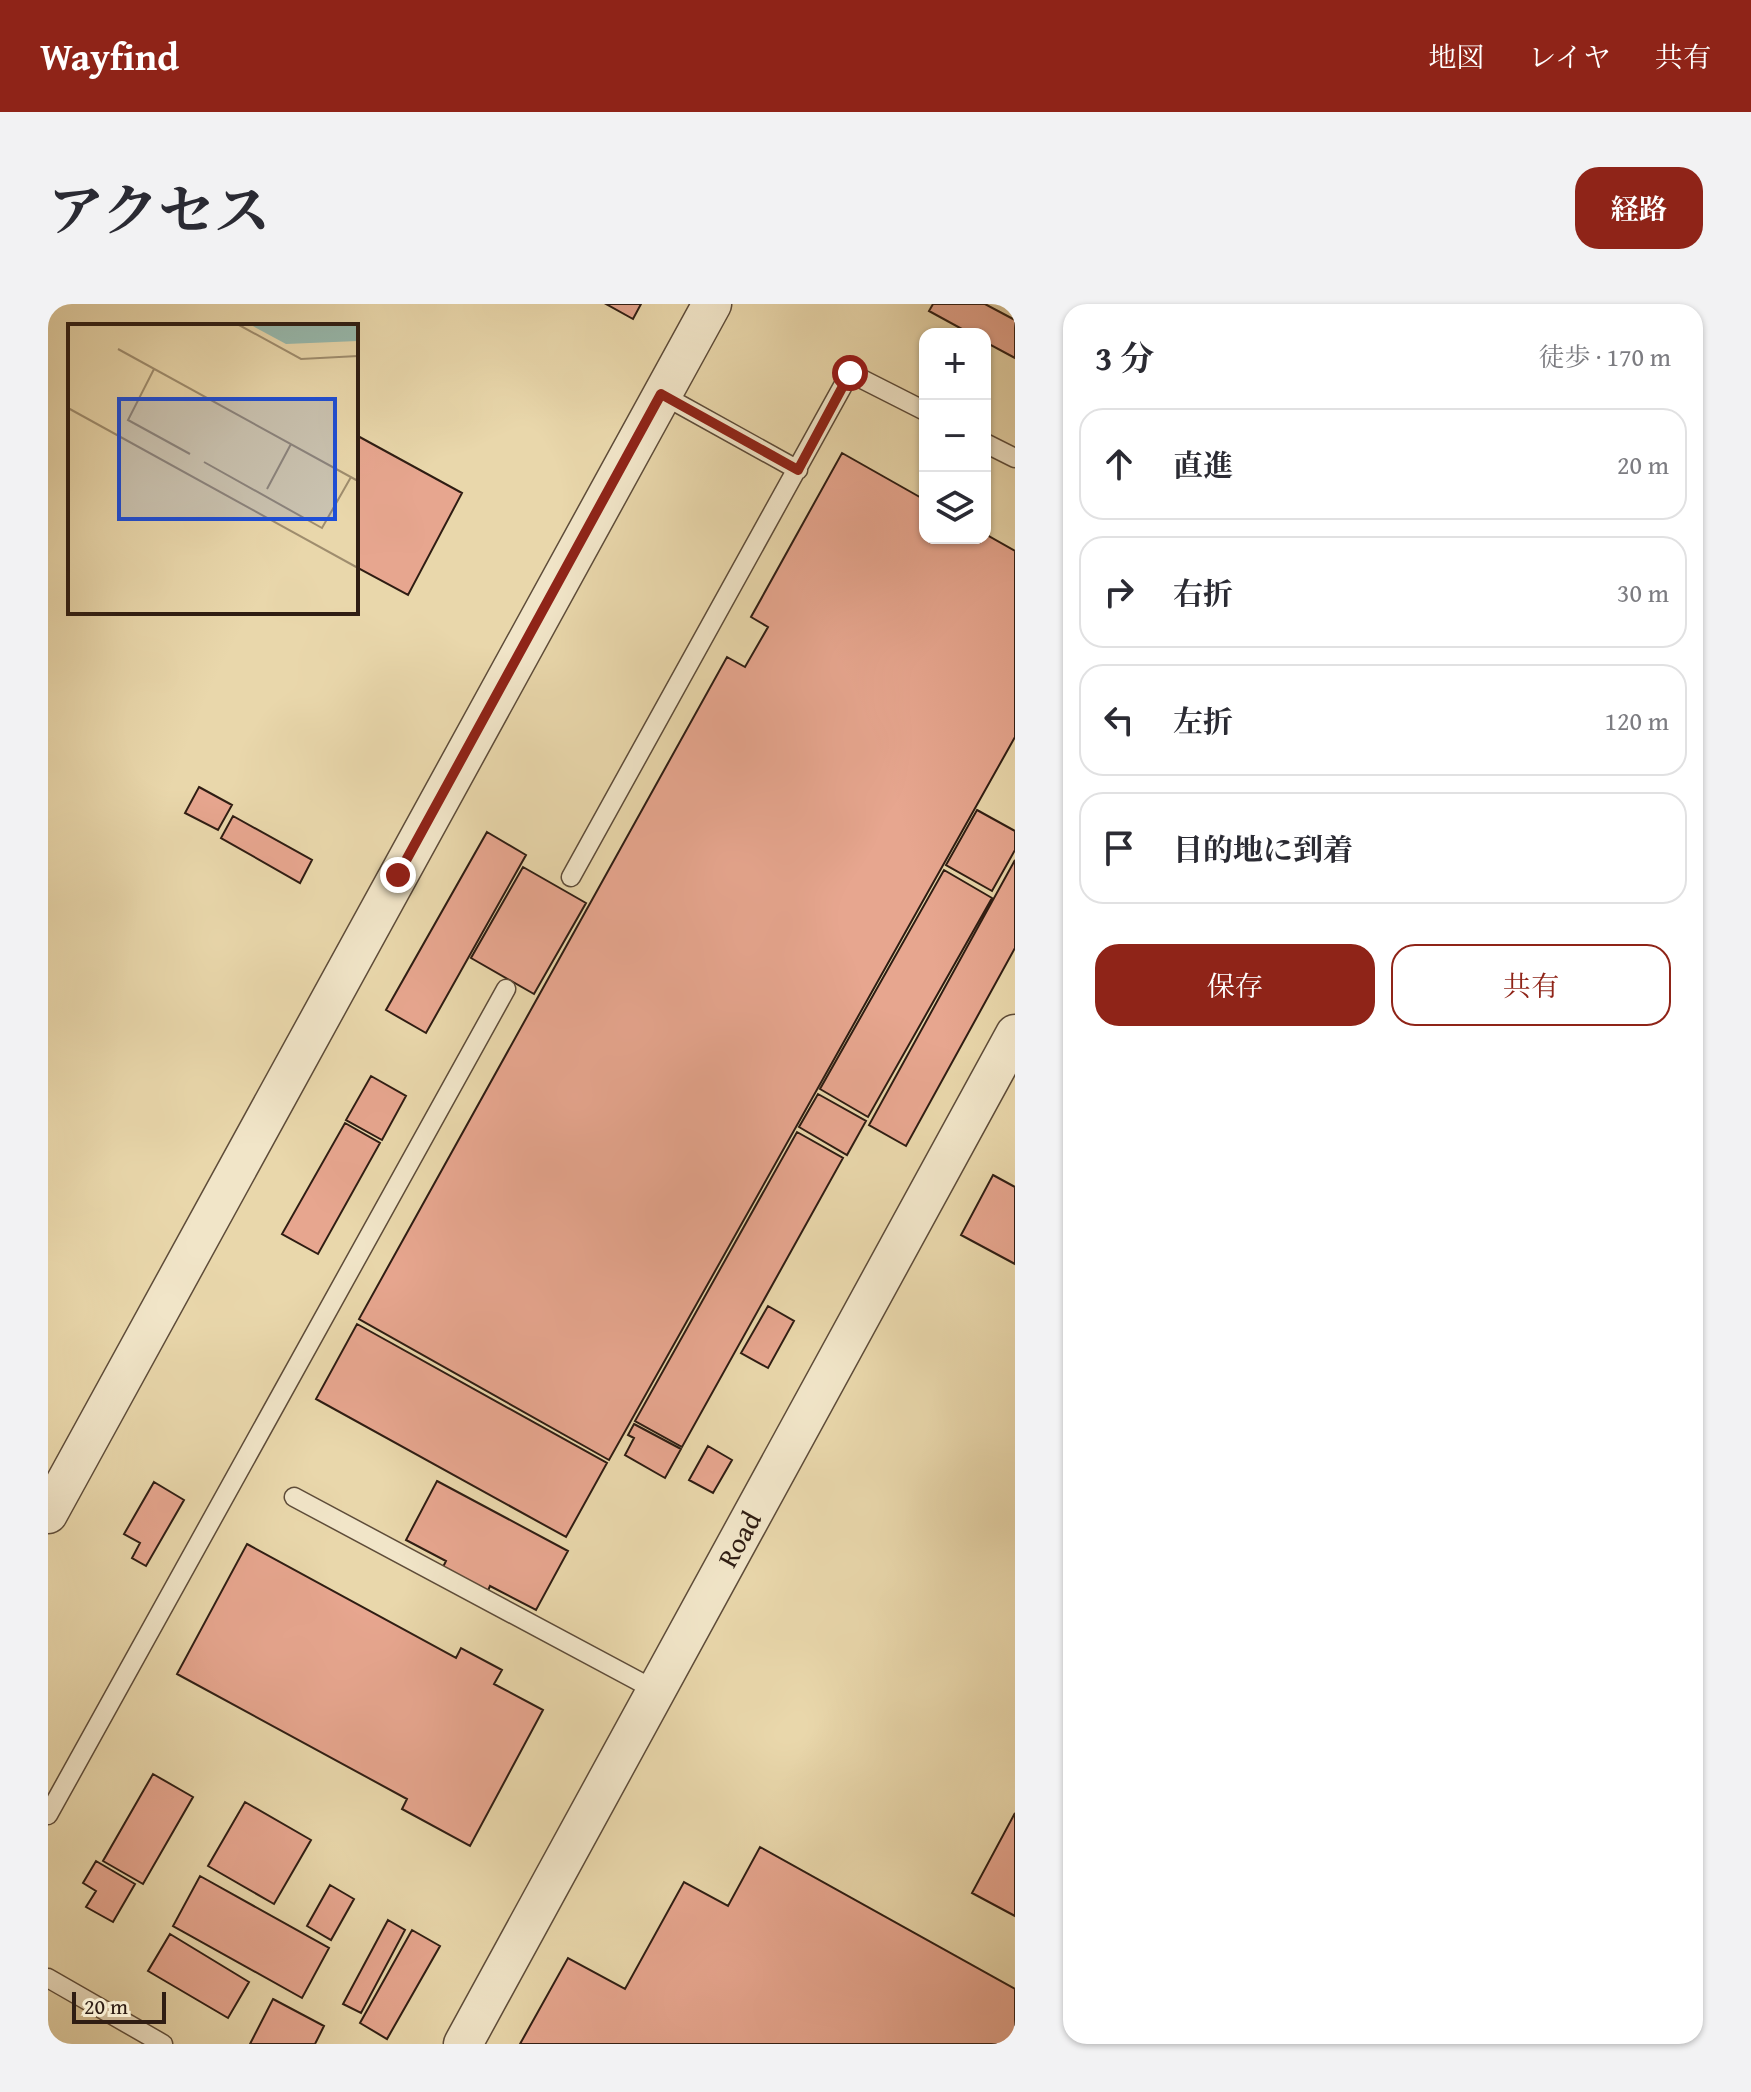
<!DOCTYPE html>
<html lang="ja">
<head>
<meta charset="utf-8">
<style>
	body { margin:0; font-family:"Gentium Book Plus","Noto Serif JP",serif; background:#f2f2f3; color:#2b2b33 }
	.controls { position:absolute; right:24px; top:24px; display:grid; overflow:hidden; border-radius:16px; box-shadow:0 2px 6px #0004 }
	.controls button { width:72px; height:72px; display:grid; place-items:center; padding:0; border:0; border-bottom:2px solid #e1e1e2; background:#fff; color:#2b2b33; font:40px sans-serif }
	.scale { position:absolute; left:24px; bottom:20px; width:94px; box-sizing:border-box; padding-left:8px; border:4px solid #2f1d13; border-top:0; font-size:22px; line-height:28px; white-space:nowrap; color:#2f1d13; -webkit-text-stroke:6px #f1e5c8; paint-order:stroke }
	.stop { position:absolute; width:24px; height:24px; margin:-18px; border:6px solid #8f2418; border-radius:50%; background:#fff }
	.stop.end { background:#8f2418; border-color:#fff; box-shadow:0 2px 8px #0008 }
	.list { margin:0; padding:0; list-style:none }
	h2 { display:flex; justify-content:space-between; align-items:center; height:104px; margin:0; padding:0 32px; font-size:34px }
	h2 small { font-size:26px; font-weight:400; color:#7c7c81 }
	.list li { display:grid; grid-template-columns:52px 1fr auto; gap:24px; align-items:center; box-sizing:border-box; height:112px; margin:0 16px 16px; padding:0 16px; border:2px solid #e1e1e2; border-radius:24px }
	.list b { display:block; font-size:30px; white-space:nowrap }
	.list em { font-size:26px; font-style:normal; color:#7c7c81 }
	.actions { display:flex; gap:16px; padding:24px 32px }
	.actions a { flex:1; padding:18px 0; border:2px solid #8f2418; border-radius:24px; text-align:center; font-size:28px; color:#8f2418 }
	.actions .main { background:#8f2418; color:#fff }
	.icon { flex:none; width:44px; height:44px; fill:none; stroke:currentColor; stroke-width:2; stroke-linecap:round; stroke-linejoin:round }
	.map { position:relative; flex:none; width:967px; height:1740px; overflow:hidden; border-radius:24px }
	header { display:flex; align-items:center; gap:48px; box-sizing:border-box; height:112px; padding:0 40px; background:#8f2418; color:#fff }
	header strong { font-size:38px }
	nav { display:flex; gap:44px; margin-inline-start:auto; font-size:28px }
	.intro { display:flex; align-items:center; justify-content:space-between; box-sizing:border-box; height:192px; padding:0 48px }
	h1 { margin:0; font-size:56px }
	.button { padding:20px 36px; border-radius:24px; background:#8f2418; color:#fff; font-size:28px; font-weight:700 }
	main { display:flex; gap:48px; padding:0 48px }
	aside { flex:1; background:#fff; border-radius:24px; box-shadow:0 2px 6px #0004 }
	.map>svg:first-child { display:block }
	.building { fill:#e7a68f; stroke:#2f1d13; stroke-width:2 }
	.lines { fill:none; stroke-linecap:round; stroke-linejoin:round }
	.service-casing { stroke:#5e4c39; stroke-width:21 }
	.minor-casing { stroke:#5e4c39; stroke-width:41 }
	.service { stroke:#f1e5c8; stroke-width:18 }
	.minor { stroke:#f1e5c8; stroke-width:38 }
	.route { stroke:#8f2418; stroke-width:10 }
	.labels { text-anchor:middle; stroke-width:8; stroke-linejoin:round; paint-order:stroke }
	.street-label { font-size:28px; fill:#2f1d13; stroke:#f1e5c8 }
	.inset-road { fill:none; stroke:#9f8d6e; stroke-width:2 }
	.view { fill:#1d4ed8; fill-opacity:0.15; stroke:#1d4ed8; stroke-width:4 }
	.inset-edge { fill:none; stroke:#2f1d13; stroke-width:4 }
</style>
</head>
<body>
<header>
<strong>Wayfind</strong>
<nav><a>地図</a><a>レイヤ</a><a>共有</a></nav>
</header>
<div class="intro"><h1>アクセス</h1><a class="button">経路</a></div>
<main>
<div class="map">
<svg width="967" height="1740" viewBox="0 0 967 1740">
	<rect width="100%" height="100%" fill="#e9d7ab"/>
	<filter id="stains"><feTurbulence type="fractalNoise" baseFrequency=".0025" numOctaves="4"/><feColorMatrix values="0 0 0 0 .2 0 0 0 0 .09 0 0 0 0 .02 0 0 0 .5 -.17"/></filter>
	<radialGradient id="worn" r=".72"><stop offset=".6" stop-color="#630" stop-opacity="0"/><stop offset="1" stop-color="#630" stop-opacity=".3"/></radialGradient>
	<path class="building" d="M 558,0 L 593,0 L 585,15 Z
		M 885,0 L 937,0 L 967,16 L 967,54 L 937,38 L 937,30 L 923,30 L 881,7 Z
		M 308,131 L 414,189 L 360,291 L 308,263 Z
		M 794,149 L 877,196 L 877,234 L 937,234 L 937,230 L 967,247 L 967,433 L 561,1156 L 311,1015 L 679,353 L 697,363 L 720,323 L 703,313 Z
		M 151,483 L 184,501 L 170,526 L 137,509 Z
		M 929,506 L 967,527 L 967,546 L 944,587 L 898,561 Z
		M 185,512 L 264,556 L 252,579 L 173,534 Z
		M 439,528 L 478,551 L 378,729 L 338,706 Z
		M 967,556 L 967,644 L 858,842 L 821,821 Z
		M 475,563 L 538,599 L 486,690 L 423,654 Z
		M 896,566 L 944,594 L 820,813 L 772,785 Z
		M 323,772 L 358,792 L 334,836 L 298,816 Z
		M 770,790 L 818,817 L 799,851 L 751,823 Z
		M 297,819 L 332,839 L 270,950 L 234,930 Z
		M 749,828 L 795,854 L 634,1143 L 587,1117 Z
		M 945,871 L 967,883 L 967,960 L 913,931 Z
		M 720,1002 L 746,1017 L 720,1064 L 693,1049 Z
		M 309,1020 L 559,1159 L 518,1233 L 268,1095 Z
		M 586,1120 L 633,1145 L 617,1174 L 577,1151 L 586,1134 L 580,1131 Z
		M 660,1142 L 684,1156 L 665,1189 L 641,1176 Z
		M 389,1177 L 520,1247 L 488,1306 L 442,1282 L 439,1289 L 394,1265 L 398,1257 L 358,1236 Z
		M 106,1178 L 136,1196 L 98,1262 L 84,1254 L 92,1239 L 76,1230 Z
		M 199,1240 L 408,1354 L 413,1344 L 454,1366 L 446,1380 L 495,1406 L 422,1542 L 354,1505 L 359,1495 L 129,1370 Z
		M 105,1470 L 145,1493 L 95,1580 L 55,1557 Z
		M 197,1498 L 263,1536 L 226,1600 L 160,1562 Z
		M 967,1509 L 967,1612 L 924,1589 Z
		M 712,1543 L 967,1685 L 967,1740 L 472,1740 L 520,1654 L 577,1685 L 636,1578 L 680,1602 Z
		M 48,1557 L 87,1580 L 65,1618 L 38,1603 L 48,1587 L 35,1579 Z
		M 152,1572 L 281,1644 L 254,1694 L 125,1622 Z
		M 282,1581 L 306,1595 L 283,1636 L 259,1622 Z
		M 340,1616 L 357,1626 L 313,1709 L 295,1700 Z
		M 364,1626 L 392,1642 L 339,1735 L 312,1719 Z
		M 122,1630 L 201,1678 L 180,1714 L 100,1667 Z
		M 225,1695 L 276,1722 L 267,1740 L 202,1740 Z"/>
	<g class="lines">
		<defs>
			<path id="service" d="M 613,90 L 750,166
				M 937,139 L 967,154
				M 523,573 L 802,69 L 877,107
				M 246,1193 L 607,1386
				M 0,1511 L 458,685
				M 0,1674 L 115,1740"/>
			<path id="minor" d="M 0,1210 L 664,0
				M 415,1740 L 967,730"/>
		</defs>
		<use href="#service" class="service-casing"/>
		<use href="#minor" class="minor-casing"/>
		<use href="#service" class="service"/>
		<use href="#minor" class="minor"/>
	</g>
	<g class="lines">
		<path class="route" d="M 350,571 L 613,90 L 750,166 L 802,69"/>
	</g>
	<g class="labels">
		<g class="street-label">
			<text transform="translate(691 1235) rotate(-61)" y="10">Road</text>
		</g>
	</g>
	<g transform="translate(20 20)">
		<rect width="290" height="290" fill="#e9d7ab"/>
		<path d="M 183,1 L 290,1 L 290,17 L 218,20 Z" fill="#97b9ad"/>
		<path class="inset-road" d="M 171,1 L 233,35 L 290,32M 50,25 L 290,157M 86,45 L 60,96 L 122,130M 0,84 L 290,244M 136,138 L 254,204 L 283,153M 199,165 L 223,120"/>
		<path class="view" d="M 51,75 L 267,75 L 267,195 L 51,195 Z"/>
		<rect width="290" height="290" class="inset-edge"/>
	</g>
	<rect width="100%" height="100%" filter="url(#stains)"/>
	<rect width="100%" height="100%" fill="url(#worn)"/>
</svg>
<div class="controls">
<button>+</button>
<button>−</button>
<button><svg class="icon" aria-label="layers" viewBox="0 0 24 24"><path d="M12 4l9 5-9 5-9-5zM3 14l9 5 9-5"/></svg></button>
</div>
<div class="scale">20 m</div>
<div class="stop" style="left:802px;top:69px"></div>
<div class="stop end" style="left:350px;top:571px"></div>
</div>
<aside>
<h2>3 分<small>徒歩 · 170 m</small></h2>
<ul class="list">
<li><svg class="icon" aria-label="ahead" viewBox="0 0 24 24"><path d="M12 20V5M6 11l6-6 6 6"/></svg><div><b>直進</b></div><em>20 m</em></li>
<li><svg class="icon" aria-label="right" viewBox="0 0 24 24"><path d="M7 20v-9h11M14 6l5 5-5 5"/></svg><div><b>右折</b></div><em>30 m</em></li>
<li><svg class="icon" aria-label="left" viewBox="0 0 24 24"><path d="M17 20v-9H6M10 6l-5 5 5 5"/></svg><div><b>左折</b></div><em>120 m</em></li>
<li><svg class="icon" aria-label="arrive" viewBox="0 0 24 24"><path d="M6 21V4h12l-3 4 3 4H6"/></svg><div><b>目的地に到着</b></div></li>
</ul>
<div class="actions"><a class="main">保存</a><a>共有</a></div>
</aside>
</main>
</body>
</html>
